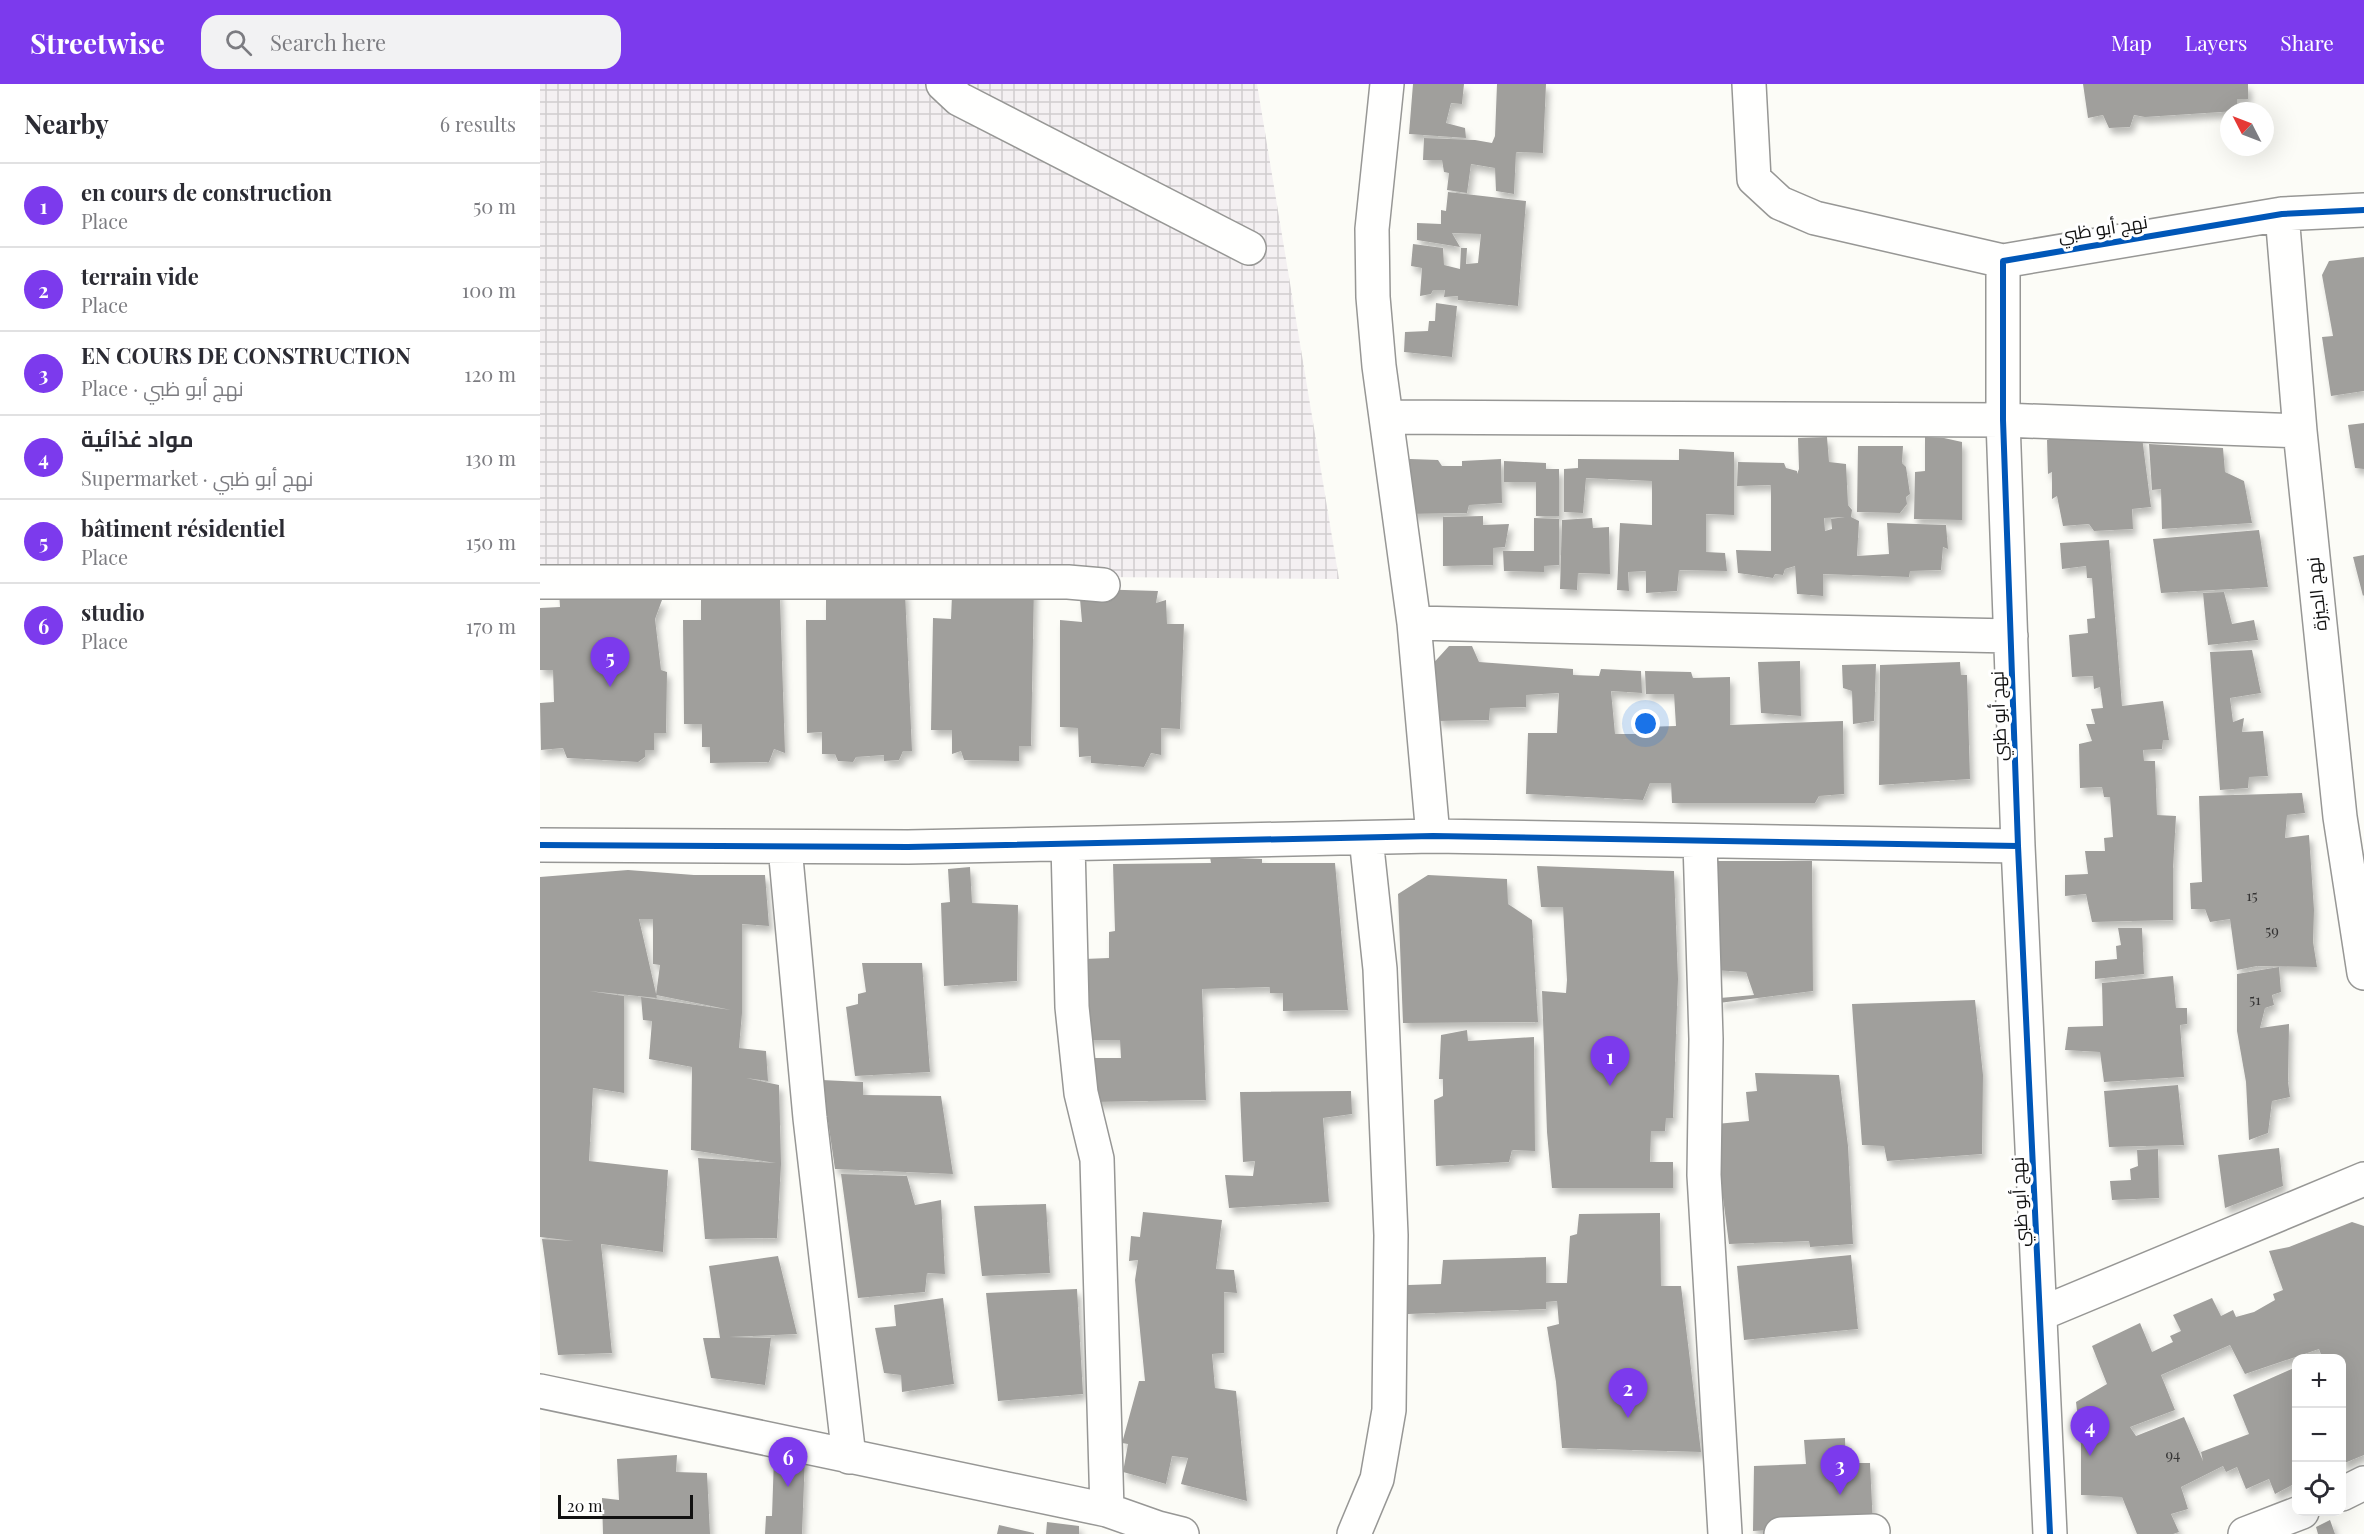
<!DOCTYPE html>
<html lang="en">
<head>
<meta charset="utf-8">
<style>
	body { margin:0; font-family:"Playfair Display",Cairo,serif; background:#f2f2f3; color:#2b2b33 }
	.controls { position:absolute; right:18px; bottom:18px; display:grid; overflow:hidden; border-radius:12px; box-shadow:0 6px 24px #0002 }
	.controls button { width:54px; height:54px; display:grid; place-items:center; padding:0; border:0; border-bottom:2px solid #e1e1e2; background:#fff; color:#2b2b33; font:30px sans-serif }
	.compass { position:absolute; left:1680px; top:18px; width:54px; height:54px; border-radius:50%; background:#fff; box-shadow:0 6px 24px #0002; rotate:312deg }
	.scale { position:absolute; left:18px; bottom:15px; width:135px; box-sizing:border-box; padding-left:6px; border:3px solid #111; border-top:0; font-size:16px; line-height:21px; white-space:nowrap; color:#111; -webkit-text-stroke:4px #fff; paint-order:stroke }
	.you { position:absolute; left:1106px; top:640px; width:21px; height:21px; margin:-15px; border:4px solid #fff; border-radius:50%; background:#1a73e8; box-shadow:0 0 0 9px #1a73e833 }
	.badge { display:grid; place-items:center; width:39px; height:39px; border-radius:50%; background:#7c3aed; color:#fff; font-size:20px; font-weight:700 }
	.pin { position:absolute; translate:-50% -50px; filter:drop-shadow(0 2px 3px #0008) }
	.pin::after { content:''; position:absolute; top:32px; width:21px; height:18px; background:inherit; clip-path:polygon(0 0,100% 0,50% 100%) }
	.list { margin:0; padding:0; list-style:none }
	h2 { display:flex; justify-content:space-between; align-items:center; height:78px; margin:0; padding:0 24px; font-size:26px }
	h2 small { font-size:20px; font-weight:400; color:#7c7c81 }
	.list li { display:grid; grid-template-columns:39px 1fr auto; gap:18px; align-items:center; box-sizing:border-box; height:84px; padding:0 24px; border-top:2px solid #e1e1e2 }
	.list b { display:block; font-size:22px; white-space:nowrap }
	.list p { margin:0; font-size:20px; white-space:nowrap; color:#7c7c81 }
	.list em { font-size:20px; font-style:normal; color:#7c7c81 }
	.icon { flex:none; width:33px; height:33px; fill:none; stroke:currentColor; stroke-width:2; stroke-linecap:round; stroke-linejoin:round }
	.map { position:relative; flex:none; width:1824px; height:1450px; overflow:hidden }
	header { display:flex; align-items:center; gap:36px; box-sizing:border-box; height:84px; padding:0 30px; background:#7c3aed; color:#fff }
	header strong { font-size:28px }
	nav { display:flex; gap:33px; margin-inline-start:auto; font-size:21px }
	.search { width:420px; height:54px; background:#f2f2f3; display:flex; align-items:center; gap:15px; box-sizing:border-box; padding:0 21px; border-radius:18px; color:#7c7c81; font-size:22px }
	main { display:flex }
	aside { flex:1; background:#fff }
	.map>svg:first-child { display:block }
	.industrial { fill:url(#industrial-grid) }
	.building { fill:#a09f9c; fill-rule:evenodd; filter:url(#shadow) }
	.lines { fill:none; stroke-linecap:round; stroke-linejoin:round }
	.minor-casing { stroke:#979795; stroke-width:36 }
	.minor { stroke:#fffffe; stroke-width:33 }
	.cycleway-casing { stroke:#fff; stroke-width:10 }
	.cycleway { stroke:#0057b8; stroke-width:6 }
	.labels { text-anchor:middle; stroke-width:6; stroke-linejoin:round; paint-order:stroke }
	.number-label { font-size:15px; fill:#353434 }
	.street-label { font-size:18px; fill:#111; stroke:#fff }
</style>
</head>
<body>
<header>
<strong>Streetwise</strong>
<div class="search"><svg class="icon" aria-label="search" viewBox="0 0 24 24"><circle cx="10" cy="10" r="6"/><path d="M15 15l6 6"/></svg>Search here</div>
<nav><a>Map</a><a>Layers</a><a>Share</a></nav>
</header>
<main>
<aside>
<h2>Nearby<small>6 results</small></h2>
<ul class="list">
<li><span class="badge">1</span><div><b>en cours de construction</b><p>Place</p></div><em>50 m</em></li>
<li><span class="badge">2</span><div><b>terrain vide</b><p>Place</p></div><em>100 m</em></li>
<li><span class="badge">3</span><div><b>EN COURS DE CONSTRUCTION</b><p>Place · نهج أبو ظبي</p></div><em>120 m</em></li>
<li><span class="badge">4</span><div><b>مواد غذائية</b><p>Supermarket · نهج أبو ظبي</p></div><em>130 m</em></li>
<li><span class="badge">5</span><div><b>bâtiment résidentiel</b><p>Place</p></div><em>150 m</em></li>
<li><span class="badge">6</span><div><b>studio</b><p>Place</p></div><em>170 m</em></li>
</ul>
</aside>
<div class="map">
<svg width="1824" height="1450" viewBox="0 0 1824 1450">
	<defs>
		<pattern id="industrial-grid" width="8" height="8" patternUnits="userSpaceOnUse" patternTransform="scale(1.5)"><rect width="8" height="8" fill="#f4f0f2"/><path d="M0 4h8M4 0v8" fill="none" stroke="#d0cdce"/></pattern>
		<filter id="shadow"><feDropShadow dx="3.5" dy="6" stdDeviation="3" flood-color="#0004"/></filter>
	</defs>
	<rect width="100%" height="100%" fill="#fcfcf7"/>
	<path class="industrial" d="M 0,0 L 717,0 L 799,495 L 0,488 Z"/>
	<path class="building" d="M 873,0 L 924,0 L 922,20 L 911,19 L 906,39 L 925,44 L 926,54 L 869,50 Z
		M 957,0 L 1006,0 L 1003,69 L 976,68 L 974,110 L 956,107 L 955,84 L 931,80 L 927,109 L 907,106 L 909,89 L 904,88 L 902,76 L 883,76 L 884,54 L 935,56 L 952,59 L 955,52 Z
		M 1543,0 L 1708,0 L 1708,15 L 1697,15 L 1697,27 L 1605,33 L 1594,31 L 1590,43 L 1569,44 L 1563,31 L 1548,34 Z
		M 908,108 L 986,117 L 978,222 L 918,216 L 918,212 L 904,213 L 905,206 L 893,206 L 891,210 L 880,212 L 882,184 L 871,182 L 873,160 L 903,164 L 904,181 L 920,185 L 921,164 L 927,164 L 926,180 L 938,179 L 941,150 L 912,149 L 920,163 L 877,156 L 877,139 L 901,140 L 901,126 L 906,127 Z
		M 1824,173 L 1824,307 L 1791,312 L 1782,253 L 1793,252 L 1782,191 L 1789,177 Z
		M 896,219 L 917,222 L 912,273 L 864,268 L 865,248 L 888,247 L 889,237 L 895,237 Z
		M 1824,339 L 1824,385 L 1815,384 L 1808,341 Z
		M 1540,342 L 1602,353 L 1611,423 L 1592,425 L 1593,445 L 1554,447 L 1549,440 L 1523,442 L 1517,412 L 1512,415 L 1512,388 L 1508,390 L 1507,356 Z
		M 1287,353 L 1289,378 L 1306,380 L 1308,421 L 1312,426 L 1311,433 L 1319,437 L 1317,472 L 1349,470 L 1347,439 L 1406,441 L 1408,465 L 1403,463 L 1401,486 L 1370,487 L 1369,493 L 1283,490 L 1283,512 L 1257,510 L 1255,482 L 1245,485 L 1243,491 L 1235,490 L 1233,494 L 1198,489 L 1196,466 L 1231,467 L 1231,401 L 1197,402 L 1198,378 L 1244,379 L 1246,384 L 1257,387 L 1257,390 L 1259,385 L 1258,354 ZM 1305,433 L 1291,435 L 1292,445 L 1285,447 L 1284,434 Z
		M 1385,353 L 1404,354 L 1422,358 L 1422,436 L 1374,435 L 1375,388 L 1385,387 Z
		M 1609,360 L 1683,364 L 1685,388 L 1704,397 L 1712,439 L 1622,445 L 1621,405 L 1612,406 Z
		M 1318,362 L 1363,362 L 1362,379 L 1366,383 L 1370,410 L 1366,413 L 1367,420 L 1360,429 L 1317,428 Z
		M 1139,365 L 1194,368 L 1194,431 L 1166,430 L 1166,468 L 1185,469 L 1187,487 L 1139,486 L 1137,507 L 1106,509 L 1106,487 L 1088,488 L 1089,507 L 1077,506 L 1080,439 L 1112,441 L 1112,397 L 1046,394 L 1043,429 L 1024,428 L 1024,385 L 1038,384 L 1038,375 L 1139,376 Z
		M 870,375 L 898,376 L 902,382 L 922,382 L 922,377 L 961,375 L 962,419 L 929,421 L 927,429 L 865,430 L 858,385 Z
		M 964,377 L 1006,379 L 1006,385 L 1019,385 L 1019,432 L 996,432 L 996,398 L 964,398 Z
		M 943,432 L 943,441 L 969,440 L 965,463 L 953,464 L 953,481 L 903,482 L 903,433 Z
		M 994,434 L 1019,435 L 1019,481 L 1004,482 L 1004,488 L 964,487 L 963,467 L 994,467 Z
		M 1052,434 L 1053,444 L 1069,443 L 1070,490 L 1038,489 L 1037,506 L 1020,505 L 1022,436 Z
		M 1719,446 L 1728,503 L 1621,509 L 1613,455 Z
		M 1569,456 L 1582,622 L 1623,617 L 1629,656 L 1623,656 L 1622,665 L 1603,666 L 1604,677 L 1615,677 L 1617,731 L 1636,732 L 1633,784 L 1633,836 L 1552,838 L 1546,810 L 1525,812 L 1525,791 L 1548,790 L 1545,767 L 1565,767 L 1564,754 L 1573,753 L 1570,713 L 1564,713 L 1562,703 L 1540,704 L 1539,660 L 1552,657 L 1546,640 L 1555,640 L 1551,625 L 1563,624 L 1560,603 L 1554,605 L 1553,592 L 1532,593 L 1529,551 L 1548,549 L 1547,535 L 1555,534 L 1552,494 L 1547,494 L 1546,482 L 1522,485 L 1520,459 Z
		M 1824,471 L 1824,511 L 1823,512 L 1813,473 Z
		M 112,502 L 112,516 L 122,516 L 115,535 L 121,586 L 127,588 L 126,649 L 114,649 L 114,666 L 105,666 L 105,673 L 98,678 L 27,674 L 23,664 L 1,666 L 0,619 L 14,618 L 13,586 L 0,586 L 0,524 L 20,523 L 19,506 Z
		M 494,502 L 491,662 L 479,662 L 479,677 L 424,676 L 421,667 L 412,670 L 412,646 L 391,646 L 393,534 L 411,535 L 412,511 Z
		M 171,503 L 237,504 L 240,515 L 245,669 L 234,665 L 229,678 L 170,679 L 170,663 L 162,663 L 162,640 L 144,640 L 143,536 L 161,536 L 161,515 L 171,515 Z
		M 296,504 L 365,508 L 372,667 L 363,667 L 359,676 L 344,677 L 344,671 L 316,673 L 313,678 L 298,677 L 295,670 L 282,670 L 282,648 L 267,649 L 266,536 L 286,536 L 286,515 L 296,515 Z
		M 551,505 L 618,507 L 616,519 L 626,516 L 627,540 L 644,540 L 640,645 L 621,644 L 621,671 L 611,669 L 604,683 L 551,679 L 551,672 L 539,673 L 538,644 L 520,643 L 520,536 L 542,538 L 540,515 Z
		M 1684,508 L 1692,540 L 1714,536 L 1718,556 L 1668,561 L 1663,509 Z
		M 909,562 L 932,562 L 939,578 L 1033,585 L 1033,591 L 1059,592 L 1061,585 L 1101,587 L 1102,609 L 1071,607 L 1075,650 L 1104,650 L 1104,643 L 1136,642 L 1134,610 L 1106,610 L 1105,587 L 1151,588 L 1153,594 L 1190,593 L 1190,641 L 1303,637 L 1304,710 L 1279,712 L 1275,719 L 1132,719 L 1131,699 L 1110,699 L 1103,716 L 986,710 L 988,649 L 1017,649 L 1019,609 L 986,611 L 986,623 L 950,624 L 949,636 L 898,637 L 889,584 Z
		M 1712,566 L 1721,609 L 1690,614 L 1693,638 L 1704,634 L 1702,648 L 1723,647 L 1728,692 L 1709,693 L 1708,704 L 1680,706 L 1670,568 Z
		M 1260,577 L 1261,632 L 1221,629 L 1218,578 Z
		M 1420,578 L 1421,591 L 1427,591 L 1430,695 L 1339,701 L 1340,581 Z
		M 1336,580 L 1334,637 L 1313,640 L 1312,607 L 1303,604 L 1302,581 Z
		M 1762,709 L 1765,729 L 1747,731 L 1745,754 L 1769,751 L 1774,826 L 1773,858 L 1777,883 L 1717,882 L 1697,886 L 1690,835 L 1670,838 L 1665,825 L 1651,825 L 1650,799 L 1662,798 L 1659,712 Z
		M 670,773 L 722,775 L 722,779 L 795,779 L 808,926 L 743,927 L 743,909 L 730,909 L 730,903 L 662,905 L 666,1016 L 552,1018 L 551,974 L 581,974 L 580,956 L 542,956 L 544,875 L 569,874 L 569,848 L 575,847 L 573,780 L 671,779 Z
		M 1163,777 L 1272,777 L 1273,907 L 1179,919 L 1180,914 L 1214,911 L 1206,888 L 1172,886 Z
		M 997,782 L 1134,787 L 1138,895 L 1133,1034 L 1126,1034 L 1125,1047 L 1111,1047 L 1110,1078 L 1133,1078 L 1133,1104 L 1012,1104 L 1007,1048 L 1002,907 L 1026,909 L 1027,896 L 1023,823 L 1001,823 Z
		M 430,783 L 432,819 L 478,821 L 477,897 L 404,902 L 401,819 L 410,818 L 408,785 Z
		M 88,786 L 154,791 L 225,791 L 229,842 L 202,840 L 202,929 L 199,964 L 226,967 L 228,997 L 206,994 L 239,1001 L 241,1080 L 237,1154 L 165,1155 L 158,1074 L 236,1079 L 151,1066 L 152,983 L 109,975 L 112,937 L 103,936 L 101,913 L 191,926 L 116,911 L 120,881 L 113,880 L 113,835 L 99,835 L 117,914 L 49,907 L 84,912 L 84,1009 L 53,1004 L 49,1077 L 128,1086 L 123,1168 L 61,1160 L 72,1269 L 18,1271 L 2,1155 L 34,1157 L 0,1153 L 0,793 Z
		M 888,791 L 967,795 L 968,820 L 992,836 L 998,938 L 863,939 L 858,810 Z
		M 1578,844 L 1602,844 L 1604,890 L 1555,895 L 1555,877 L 1577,875 L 1576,862 L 1581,861 Z
		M 322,879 L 382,879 L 390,988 L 315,992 L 306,923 L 318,920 L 318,910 L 326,908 Z
		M 1739,883 L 1741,908 L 1732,911 L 1734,921 L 1725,924 L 1720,944 L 1749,940 L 1748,998 L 1750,1013 L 1732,1017 L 1728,1049 L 1709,1056 L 1706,998 L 1697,947 L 1697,890 Z
		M 1633,892 L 1636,924 L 1647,924 L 1647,940 L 1640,941 L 1644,993 L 1564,998 L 1560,968 L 1525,966 L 1528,943 L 1563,942 L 1562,899 Z
		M 1435,916 L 1443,991 L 1442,1070 L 1347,1077 L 1344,1062 L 1322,1061 L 1312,920 Z
		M 927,946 L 928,957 L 994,953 L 995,1067 L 972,1066 L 969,1078 L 896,1082 L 894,1016 L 903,1012 L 903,995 L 899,995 L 901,951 Z
		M 1215,989 L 1299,991 L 1308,1062 L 1313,1160 L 1270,1163 L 1269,1157 L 1189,1160 L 1178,1075 L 1176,1040 L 1209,1037 L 1206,1008 L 1217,1007 Z
		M 282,996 L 323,998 L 323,1011 L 401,1012 L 413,1090 L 295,1085 Z
		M 1638,1001 L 1644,1061 L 1569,1063 L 1564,1007 Z
		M 811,1007 L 812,1030 L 783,1034 L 789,1118 L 689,1124 L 685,1091 L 713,1092 L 715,1077 L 703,1078 L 700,1008 Z
		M 1739,1064 L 1743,1102 L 1685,1124 L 1678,1071 Z
		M 1618,1065 L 1619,1114 L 1572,1116 L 1570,1097 L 1591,1096 L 1590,1085 L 1598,1082 L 1597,1066 Z
		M 301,1090 L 367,1092 L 375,1121 L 401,1116 L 405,1190 L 387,1189 L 385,1208 L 318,1214 Z
		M 506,1120 L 510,1189 L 442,1192 L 434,1122 Z
		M 603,1128 L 682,1136 L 676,1185 L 694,1186 L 697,1209 L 684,1208 L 684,1269 L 672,1270 L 675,1304 L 696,1307 L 707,1417 L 641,1400 L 648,1374 L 632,1372 L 626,1400 L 583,1388 L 588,1360 L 582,1359 L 599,1297 L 605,1297 L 595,1196 L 598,1176 L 589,1177 L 591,1152 L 600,1153 Z
		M 1120,1129 L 1121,1202 L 1141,1202 L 1161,1368 L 1022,1364 L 1016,1298 L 1007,1243 L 1019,1240 L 1017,1217 L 1006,1218 L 1006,1225 L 868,1230 L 868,1201 L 901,1200 L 903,1176 L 1006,1173 L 1006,1199 L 1027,1199 L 1030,1152 L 1037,1150 L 1039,1130 Z
		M 1812,1138 L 1824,1142 L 1824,1371 L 1802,1380 L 1802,1274 L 1777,1274 L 1782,1273 L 1779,1265 L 1705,1290 L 1690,1261 L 1621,1291 L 1635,1326 L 1590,1343 L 1596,1352 L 1644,1333 L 1663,1377 L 1661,1368 L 1709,1350 L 1693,1311 L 1756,1283 L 1756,1399 L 1735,1410 L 1729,1395 L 1706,1405 L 1697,1383 L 1686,1388 L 1683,1382 L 1641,1403 L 1648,1425 L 1631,1430 L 1639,1448 L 1633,1450 L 1597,1450 L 1582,1413 L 1541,1411 L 1541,1361 L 1536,1318 L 1567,1300 L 1552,1262 L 1600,1239 L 1612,1268 L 1633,1258 L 1630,1252 L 1641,1247 L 1633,1231 L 1672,1214 L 1681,1232 L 1693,1226 L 1696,1233 L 1714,1228 L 1735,1216 L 1733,1210 L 1743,1206 L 1729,1167 L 1749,1163 Z
		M 1311,1171 L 1318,1245 L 1204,1256 L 1197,1182 Z
		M 238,1172 L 257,1250 L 189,1253 L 231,1254 L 225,1301 L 171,1294 L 163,1254 L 180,1254 L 169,1182 Z
		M 537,1205 L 543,1310 L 458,1317 L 446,1209 Z
		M 403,1214 L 414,1300 L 362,1308 L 361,1291 L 344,1289 L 335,1244 L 356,1242 L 354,1221 Z
		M 1305,1354 L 1306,1379 L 1330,1379 L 1333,1441 L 1213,1447 L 1214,1382 L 1266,1380 L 1264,1356 Z
		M 137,1371 L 136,1388 L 167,1389 L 170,1450 L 63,1450 L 62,1414 L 79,1416 L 77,1375 Z
		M 234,1373 L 265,1373 L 262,1450 L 225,1450 L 226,1432 L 232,1432 Z
		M 1790,1436 L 1795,1450 L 1778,1450 L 1776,1443 Z
		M 507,1438 L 539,1442 L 539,1450 L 506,1450 Z
		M 459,1441 L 494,1449 L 494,1450 L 457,1450 Z"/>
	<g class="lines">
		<defs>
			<path id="minor" d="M 403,0 L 419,15 L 709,164
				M 847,0 L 832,145 L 833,213 L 839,282 L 874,539 L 893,752
				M 1209,0 L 1214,95 L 1240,119 L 1275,134 L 1463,177
				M 1742,130 L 1760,347 L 1800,733 L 1824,889
				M 847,333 L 1463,336 L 1760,347
				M 0,498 L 528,498 L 563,501
				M 874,539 L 1471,552
				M 1160,758 L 1166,955 L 1164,1091 L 1185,1450
				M 528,760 L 532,923 L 541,1009 L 557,1075 L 567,1426
				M 0,761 L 368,763 L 893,752 L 1478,762
				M 245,763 L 270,1034 L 309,1373
				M 1500,1230 L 1824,1095
				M 0,1307 L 567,1426 L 618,1444 L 642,1450
				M 1802,1410 L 1824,1399
				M 814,1450 L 837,1395 L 849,1326 L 851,1151 L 840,885 L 826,754
				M 1241,1450 L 1333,1447
				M 1510,1450 L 1478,762 L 1463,336 L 1463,177 L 1742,130 L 1824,126
				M 1705,1450 L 1762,1428"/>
		</defs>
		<use href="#minor" class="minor-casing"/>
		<use href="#minor" class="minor"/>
		<defs>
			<path id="cycleway" d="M 0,761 L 368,763 L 893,752 L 1478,762
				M 1510,1450 L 1478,762 L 1463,336 L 1463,177 L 1742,130 L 1824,126"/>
		</defs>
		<use href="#cycleway" class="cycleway-casing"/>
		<use href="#cycleway" class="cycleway"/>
	</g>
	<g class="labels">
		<g class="number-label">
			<text x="1712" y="817">15</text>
			<text x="1732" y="852">59</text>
			<text x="1715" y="921">51</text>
			<text x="1633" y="1376">94</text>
		</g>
		<g class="street-label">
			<text transform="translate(1563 145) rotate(-9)" y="6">نهج أبو ظبي</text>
			<text transform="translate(1777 510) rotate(-96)" y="6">نهج الجيزة</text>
			<text transform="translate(1459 632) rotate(-92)" y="6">نهج أبو ظبي</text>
			<text transform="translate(1480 1118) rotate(-93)" y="6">نهج أبو ظبي</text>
		</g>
	</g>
</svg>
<div class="controls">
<button>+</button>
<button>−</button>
<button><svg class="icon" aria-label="locate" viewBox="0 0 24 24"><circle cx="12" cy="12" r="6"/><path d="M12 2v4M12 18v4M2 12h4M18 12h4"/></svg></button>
</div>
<svg class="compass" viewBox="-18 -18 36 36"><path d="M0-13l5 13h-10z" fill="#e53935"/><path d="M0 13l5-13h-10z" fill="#7c7c81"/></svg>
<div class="scale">20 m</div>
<div class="you"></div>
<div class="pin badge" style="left:1070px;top:1002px">1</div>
<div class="pin badge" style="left:1088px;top:1334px">2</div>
<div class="pin badge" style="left:1300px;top:1411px">3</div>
<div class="pin badge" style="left:1550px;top:1372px">4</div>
<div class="pin badge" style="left:70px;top:603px">5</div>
<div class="pin badge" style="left:248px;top:1403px">6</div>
</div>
</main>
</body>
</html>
